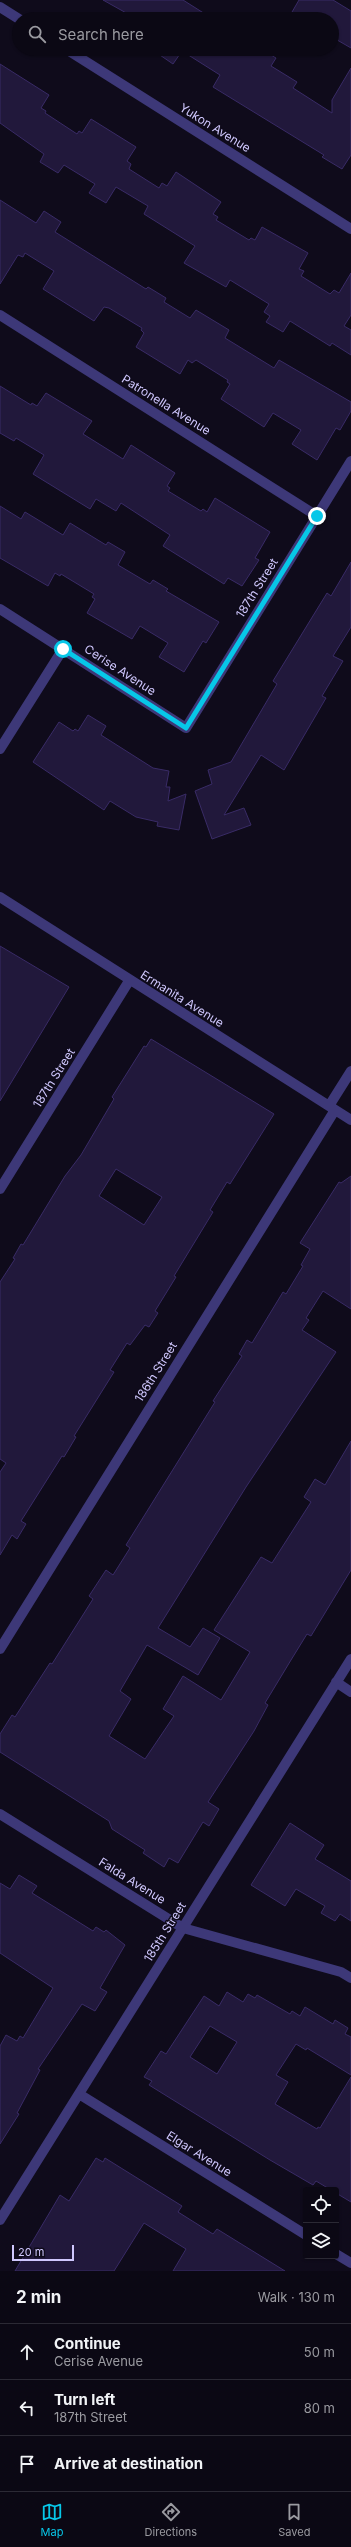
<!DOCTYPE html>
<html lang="en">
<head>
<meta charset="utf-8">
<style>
	body { margin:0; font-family:Inter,sans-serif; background:#191622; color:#f1f3f6 }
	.controls { position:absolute; right:12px; bottom:12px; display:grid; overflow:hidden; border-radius:4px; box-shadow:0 1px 3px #0004 }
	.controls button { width:36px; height:36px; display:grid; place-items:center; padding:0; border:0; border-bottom:1px solid #2b2934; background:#0b0814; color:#f1f3f6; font:20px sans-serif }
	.scale { position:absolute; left:12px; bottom:10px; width:62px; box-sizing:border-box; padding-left:4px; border:2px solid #cfc7fd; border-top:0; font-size:11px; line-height:14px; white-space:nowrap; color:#cfc7fd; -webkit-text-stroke:3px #0f0b1b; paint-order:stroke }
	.stop { position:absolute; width:12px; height:12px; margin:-9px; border:3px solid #07c7e8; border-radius:50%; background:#fff }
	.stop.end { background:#07c7e8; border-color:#fff; box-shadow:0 1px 4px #0008 }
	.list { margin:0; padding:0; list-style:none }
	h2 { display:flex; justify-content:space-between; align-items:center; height:52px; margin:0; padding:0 16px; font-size:17px }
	h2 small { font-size:13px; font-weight:400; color:#9a9aa0 }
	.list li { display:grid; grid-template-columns:26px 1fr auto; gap:12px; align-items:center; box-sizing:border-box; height:56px; padding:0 16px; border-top:1px solid #2b2934 }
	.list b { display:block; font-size:15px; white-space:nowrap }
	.list p { margin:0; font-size:13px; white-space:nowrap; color:#9a9aa0 }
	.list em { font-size:13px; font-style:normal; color:#9a9aa0 }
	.icon { flex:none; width:22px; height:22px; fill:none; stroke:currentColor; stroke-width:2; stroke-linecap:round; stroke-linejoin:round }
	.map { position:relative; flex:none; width:351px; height:2271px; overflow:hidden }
	.search { position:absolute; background:#0b0814; box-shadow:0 1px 3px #0004; left:12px; right:12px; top:12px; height:44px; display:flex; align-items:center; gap:10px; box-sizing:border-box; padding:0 14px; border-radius:22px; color:#9a9aa0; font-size:15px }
	.sheet { height:220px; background:#0b0814 }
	nav { display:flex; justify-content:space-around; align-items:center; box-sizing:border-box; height:56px; border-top:1px solid #2b2934; background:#0b0814; font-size:11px; color:#9a9aa0 }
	nav a { display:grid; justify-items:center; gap:2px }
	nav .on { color:#07c7e8 }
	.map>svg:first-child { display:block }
	.building { fill:#21183b; stroke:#392b66; fill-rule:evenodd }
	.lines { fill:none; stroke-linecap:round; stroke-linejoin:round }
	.minor { stroke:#3d3878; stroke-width:10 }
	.route { stroke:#07c7e8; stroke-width:5 }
	.labels { text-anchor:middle; stroke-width:3; stroke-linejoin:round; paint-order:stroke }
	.street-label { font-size:12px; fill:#cfc7fd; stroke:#0f0b1b }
</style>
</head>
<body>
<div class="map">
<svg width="351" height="2271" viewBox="0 0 351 2271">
	<rect width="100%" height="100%" fill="#0f0b1b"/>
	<path class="building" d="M 103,0 L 183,0 L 213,19 L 137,19 Z
		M 299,0 L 333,0 L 351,11 L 351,48 L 332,37 L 332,19 L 288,19 Z
		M 159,49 L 261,49 L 276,58 L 271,66 L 297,82 L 293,88 L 332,113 L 332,100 L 351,68 L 351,155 L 342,169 L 322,157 L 324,155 L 213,87 L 220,75 L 182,51 L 173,64 L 157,53 Z
		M 0,64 L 49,95 L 41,108 L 46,111 L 45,113 L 77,134 L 79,131 L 82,133 L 91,119 L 136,147 L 127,161 L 131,164 L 129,169 L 159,188 L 162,183 L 167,186 L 176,172 L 221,202 L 213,214 L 218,217 L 216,220 L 249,240 L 251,238 L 255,240 L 262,227 L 308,253 L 299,269 L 304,271 L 301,276 L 330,294 L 334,290 L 339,293 L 351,273 L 351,315 L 344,326 L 351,330 L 351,355 L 332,343 L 330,346 L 290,321 L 283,332 L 266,322 L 270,316 L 264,312 L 269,304 L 230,280 L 226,287 L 184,263 L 195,246 L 144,214 L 148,206 L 116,187 L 106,203 L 89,193 L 95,184 L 64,165 L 58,173 L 40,162 L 44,154 L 0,123 Z
		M 0,200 L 36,223 L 44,211 L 61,222 L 55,232 L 146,289 L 148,287 L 166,298 L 164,302 L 190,318 L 196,310 L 229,330 L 225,338 L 274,368 L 279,360 L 351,402 L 351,411 L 340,430 L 336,428 L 317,460 L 292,444 L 301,430 L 273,413 L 264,427 L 221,399 L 230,384 L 227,382 L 228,380 L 196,360 L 192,363 L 188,360 L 180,374 L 136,347 L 144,333 L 141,330 L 142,328 L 109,308 L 104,307 L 94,321 L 43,289 L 54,271 L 25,253 L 23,257 L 18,255 L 0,284 Z
		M 0,386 L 31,405 L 32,403 L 37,406 L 46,393 L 92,421 L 83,434 L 123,459 L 131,445 L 175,473 L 167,486 L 170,488 L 168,491 L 201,511 L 203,509 L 207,512 L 215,498 L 270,532 L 255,558 L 259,560 L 242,586 L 228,578 L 224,584 L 163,546 L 170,535 L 121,503 L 116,511 L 96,499 L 90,509 L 33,474 L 44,455 L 16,438 L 14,441 L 0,433 Z
		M 0,506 L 21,519 L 25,512 L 63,535 L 70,523 L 106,545 L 108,542 L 125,552 L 118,565 L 150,584 L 153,580 L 168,589 L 166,591 L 219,622 L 206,643 L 203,641 L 184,672 L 159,657 L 168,643 L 140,626 L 132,639 L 87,613 L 95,599 L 92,597 L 94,594 L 61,574 L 60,576 L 55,573 L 48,586 L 0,558 Z
		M 351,562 L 351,627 L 333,656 L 343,661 L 322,696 L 326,698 L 284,770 L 261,755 L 224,815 L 244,808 L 251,825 L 212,839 L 195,791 L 212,784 L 208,770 L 231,762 L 277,684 L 273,681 L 327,593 L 331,596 Z
		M 88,715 L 106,726 L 101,735 L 153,768 L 169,771 L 166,787 L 170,787 L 168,801 L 186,794 L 179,830 L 157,826 L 158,822 L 136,817 L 110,801 L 104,810 L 33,762 L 59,722 L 73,731 L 75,729 L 78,731 Z
		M 0,946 L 69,987 L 0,1101 Z
		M 151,1039 L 274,1114 L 230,1184 L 227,1182 L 210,1210 L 213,1212 L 174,1276 L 176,1277 L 155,1311 L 158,1313 L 149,1327 L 145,1325 L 130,1345 L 127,1343 L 110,1370 L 114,1372 L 74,1436 L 76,1437 L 64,1457 L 62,1456 L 21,1521 L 26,1524 L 17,1539 L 12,1535 L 0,1555 L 0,1472 L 6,1463 L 0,1459 L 0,1282 L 15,1259 L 13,1258 L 21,1244 L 23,1245 L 65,1176 L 81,1155 L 114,1099 L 112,1097 L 144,1046 L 146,1047 ZM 116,1169 L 162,1197 L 144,1225 L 99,1196 Z
		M 351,1176 L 351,1309 L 323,1291 L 306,1318 L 309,1320 L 302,1330 L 336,1352 L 246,1487 L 158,1628 L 190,1647 L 203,1628 L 220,1638 L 198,1675 L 147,1645 L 120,1691 L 131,1699 L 109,1736 L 145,1759 L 174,1716 L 163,1709 L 183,1676 L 221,1700 L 250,1652 L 214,1630 L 261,1557 L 272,1563 L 311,1502 L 304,1497 L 315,1479 L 325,1485 L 351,1441 L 351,1570 L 311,1636 L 307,1634 L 291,1660 L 265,1703 L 268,1705 L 254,1731 L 208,1802 L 219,1809 L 209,1826 L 203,1822 L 178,1863 L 169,1858 L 164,1867 L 143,1853 L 145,1850 L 112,1829 L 109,1821 L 0,1752 L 0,1734 L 12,1715 L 15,1717 L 50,1663 L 52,1664 L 93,1599 L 89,1596 L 106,1570 L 113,1575 L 130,1548 L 126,1545 L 215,1402 L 213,1401 L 242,1356 L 239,1354 L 247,1340 L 252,1343 L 283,1292 L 286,1294 L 303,1266 L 301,1265 L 310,1249 L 300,1243 L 339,1182 L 341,1183 Z
		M 290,1823 L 324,1845 L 315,1859 L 351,1881 L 351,1921 L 340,1914 L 335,1921 L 321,1913 L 325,1906 L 296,1889 L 285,1906 L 251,1885 Z
		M 19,1875 L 37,1886 L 32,1893 L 93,1931 L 96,1927 L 104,1932 L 106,1930 L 125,1945 L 100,1988 L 107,1992 L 95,2011 L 82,2004 L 38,2069 L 40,2070 L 17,2113 L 19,2114 L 0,2144 L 0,2046 L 6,2035 L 17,2041 L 20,2036 L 23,2038 L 53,1988 L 0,1953 L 0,1883 L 10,1889 Z
		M 227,1992 L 243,2002 L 248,1994 L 255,1998 L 257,1995 L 290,2014 L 292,2011 L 300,2016 L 305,2007 L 333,2024 L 335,2020 L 348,2028 L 345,2034 L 351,2037 L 351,2075 L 307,2048 L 306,2050 L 296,2044 L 276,2075 L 288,2082 L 275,2104 L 317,2129 L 318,2127 L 320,2128 L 351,2077 L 351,2202 L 336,2193 L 336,2190 L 331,2190 L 316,2181 L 313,2185 L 270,2160 L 149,2085 L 152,2081 L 144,2077 L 161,2051 L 166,2054 L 204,1996 L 219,2006 ZM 210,2026 L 237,2042 L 217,2074 L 190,2057 Z
		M 96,2158 L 103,2162 L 105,2158 L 182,2206 L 178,2212 L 213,2234 L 217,2229 L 285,2271 L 173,2271 L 186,2249 L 144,2223 L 114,2271 L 15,2271 L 60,2195 L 69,2201 Z"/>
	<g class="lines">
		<path class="minor" d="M 0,7 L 19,19
			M 66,49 L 351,229
			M 0,315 L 317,516
			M 0,609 L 186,728 L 351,461
			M 0,749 L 63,649
			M 0,897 L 351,1120
			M 329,1106 L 351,1071
			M 0,1189 L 129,981
			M 0,1649 L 335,1110
			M 336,1682 L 351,1692
			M 0,1814 L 183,1928 L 341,1972 L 351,1978
			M 79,2094 L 306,2235
			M 0,2220 L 351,1659
			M 336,2254 L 351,2263"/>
	</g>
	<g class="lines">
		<path class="route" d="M 63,649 L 186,728 L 317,516"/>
	</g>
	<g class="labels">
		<g class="street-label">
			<text transform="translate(215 128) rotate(32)" y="4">Yukon Avenue</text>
			<text transform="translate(166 405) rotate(32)" y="4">Patronella Avenue</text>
			<text transform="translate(257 588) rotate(-58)" y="4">187th Street</text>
			<text transform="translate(120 670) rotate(33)" y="4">Cerise Avenue</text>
			<text transform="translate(182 999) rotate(32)" y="4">Ermanita Avenue</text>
			<text transform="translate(54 1078) rotate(-58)" y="4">187th Street</text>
			<text transform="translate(156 1372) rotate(-58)" y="4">186th Street</text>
			<text transform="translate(132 1881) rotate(32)" y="4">Falda Avenue</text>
			<text transform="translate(165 1932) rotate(-58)" y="4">185th Street</text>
			<text transform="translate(199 2154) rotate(32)" y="4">Elgar Avenue</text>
		</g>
	</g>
</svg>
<div class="controls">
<button><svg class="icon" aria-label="locate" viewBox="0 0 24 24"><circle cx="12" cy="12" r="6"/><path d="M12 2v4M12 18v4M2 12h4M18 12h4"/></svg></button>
<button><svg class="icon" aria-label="layers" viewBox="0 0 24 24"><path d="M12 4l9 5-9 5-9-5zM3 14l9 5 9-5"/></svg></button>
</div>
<div class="scale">20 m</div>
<div class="stop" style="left:63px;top:649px"></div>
<div class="stop end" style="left:317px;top:516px"></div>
<div class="search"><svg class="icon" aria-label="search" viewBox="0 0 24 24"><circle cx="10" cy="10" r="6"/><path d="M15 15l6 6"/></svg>Search here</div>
</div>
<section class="sheet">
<h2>2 min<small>Walk · 130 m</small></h2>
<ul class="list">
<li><svg class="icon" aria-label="ahead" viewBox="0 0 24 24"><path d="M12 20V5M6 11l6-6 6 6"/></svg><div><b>Continue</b><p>Cerise Avenue</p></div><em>50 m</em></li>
<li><svg class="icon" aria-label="left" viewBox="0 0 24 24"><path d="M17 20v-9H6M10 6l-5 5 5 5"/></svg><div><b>Turn left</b><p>187th Street</p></div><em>80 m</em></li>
<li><svg class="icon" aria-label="arrive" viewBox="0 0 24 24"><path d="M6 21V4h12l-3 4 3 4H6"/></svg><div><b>Arrive at destination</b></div></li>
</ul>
</section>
<nav>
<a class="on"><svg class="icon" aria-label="map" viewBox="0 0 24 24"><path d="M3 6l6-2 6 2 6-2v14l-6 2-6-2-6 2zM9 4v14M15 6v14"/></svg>Map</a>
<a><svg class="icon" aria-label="directions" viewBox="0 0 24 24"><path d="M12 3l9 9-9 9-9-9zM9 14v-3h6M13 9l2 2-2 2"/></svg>Directions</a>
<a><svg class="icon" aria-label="saved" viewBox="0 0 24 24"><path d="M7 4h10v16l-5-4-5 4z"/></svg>Saved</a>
</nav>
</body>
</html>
